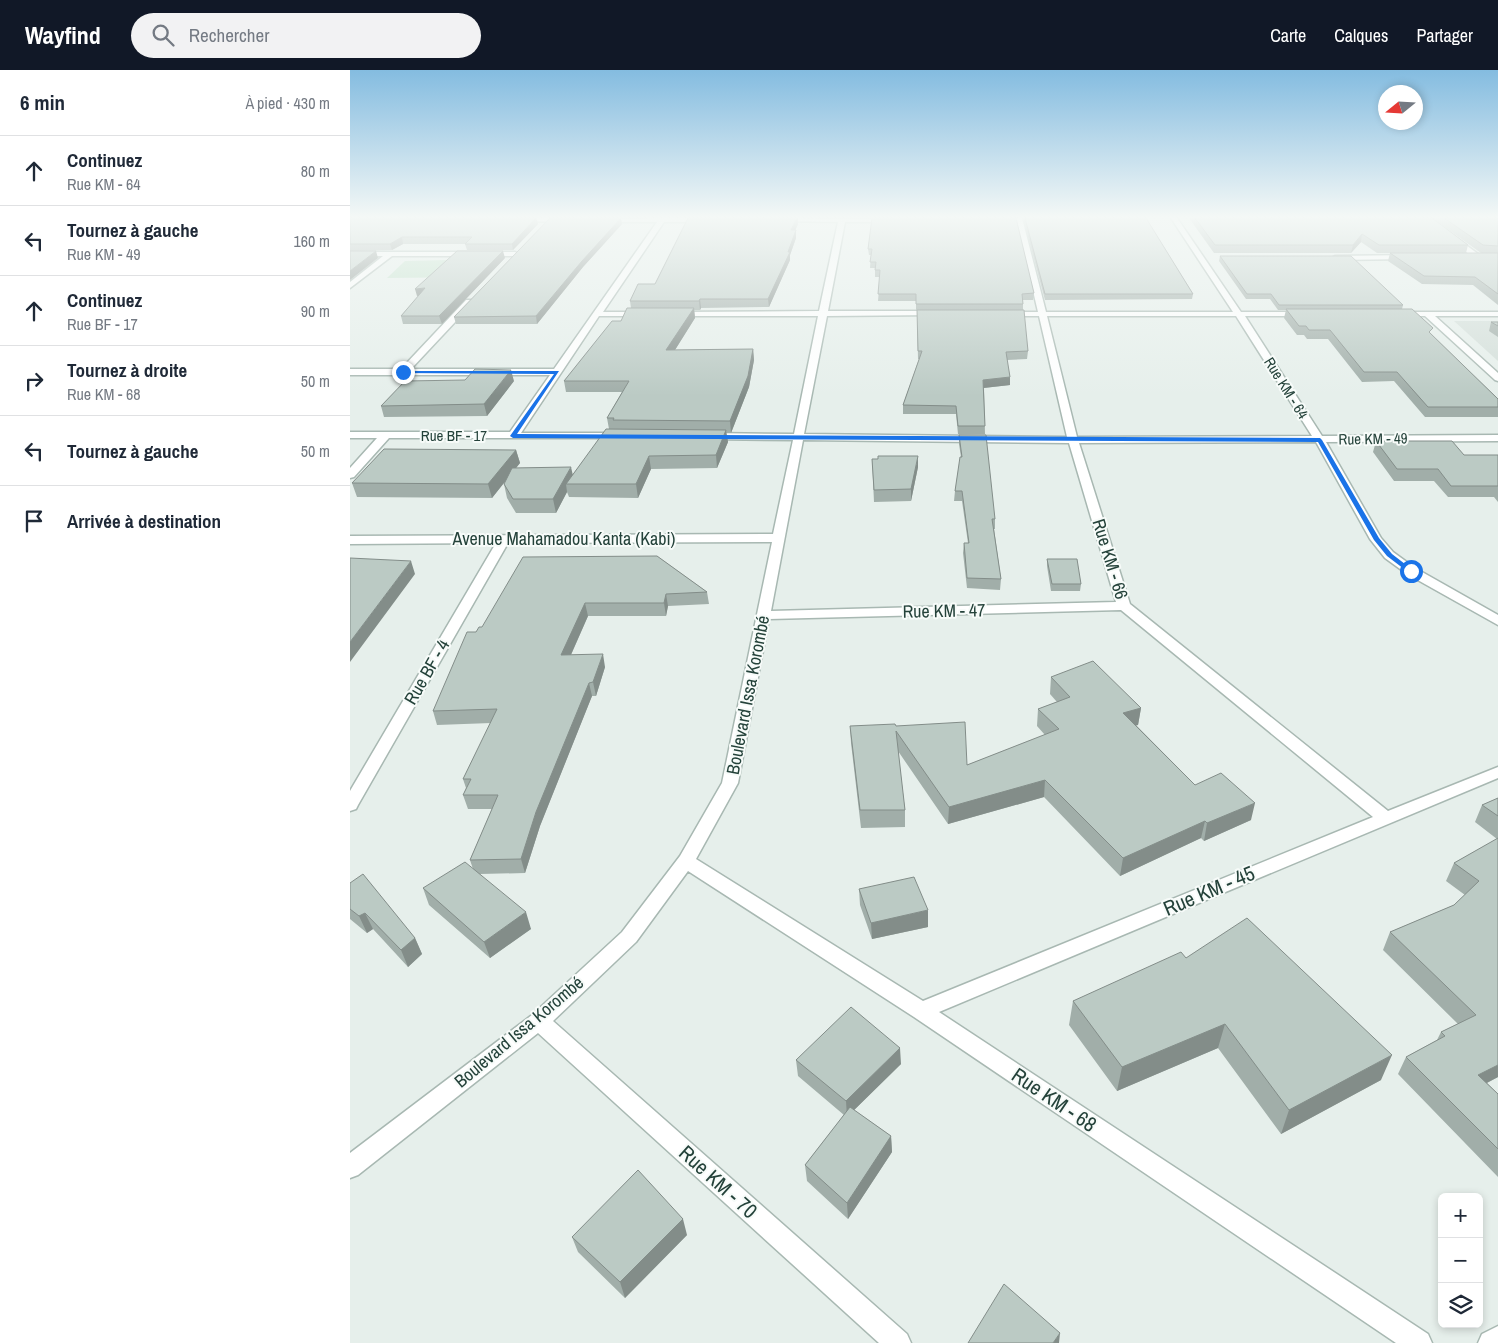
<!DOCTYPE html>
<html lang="fr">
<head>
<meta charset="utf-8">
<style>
	body { margin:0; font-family:"Archivo Narrow",sans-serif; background:#f2f2f3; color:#1f2937 }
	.controls { position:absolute; right:15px; bottom:15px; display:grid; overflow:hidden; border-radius:8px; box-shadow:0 2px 8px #0003 }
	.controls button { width:45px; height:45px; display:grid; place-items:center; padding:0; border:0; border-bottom:1px solid #e0e1e3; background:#fff; color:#1f2937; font:25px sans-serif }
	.compass { position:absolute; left:1028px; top:15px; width:45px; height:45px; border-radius:50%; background:#fff; box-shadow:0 2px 8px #0003; rotate:252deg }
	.stop { position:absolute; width:15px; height:15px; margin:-11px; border:4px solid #1a73e8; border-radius:50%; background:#fff }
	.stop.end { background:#1a73e8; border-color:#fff; box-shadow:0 1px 5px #0008 }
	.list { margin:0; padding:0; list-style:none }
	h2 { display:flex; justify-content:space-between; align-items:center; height:65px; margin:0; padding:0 20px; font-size:21px }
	h2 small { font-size:16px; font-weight:400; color:#747a83 }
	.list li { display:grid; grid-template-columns:32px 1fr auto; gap:15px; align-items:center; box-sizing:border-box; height:70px; padding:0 20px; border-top:1px solid #e0e1e3 }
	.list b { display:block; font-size:19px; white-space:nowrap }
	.list p { margin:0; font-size:16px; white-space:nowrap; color:#747a83 }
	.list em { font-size:16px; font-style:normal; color:#747a83 }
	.icon { flex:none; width:28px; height:28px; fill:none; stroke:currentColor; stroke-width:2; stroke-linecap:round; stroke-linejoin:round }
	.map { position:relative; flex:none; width:1148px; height:1273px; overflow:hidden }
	header { display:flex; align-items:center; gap:30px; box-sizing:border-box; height:70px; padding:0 25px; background:#111827; color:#fff }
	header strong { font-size:24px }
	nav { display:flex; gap:28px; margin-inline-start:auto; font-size:18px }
	.search { width:350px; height:45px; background:#f2f2f3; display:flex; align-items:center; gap:12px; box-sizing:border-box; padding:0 18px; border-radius:28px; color:#747a83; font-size:19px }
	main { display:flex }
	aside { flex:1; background:#fff }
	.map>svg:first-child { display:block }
	.built { fill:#d4dfda }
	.green { fill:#bfe0c8 }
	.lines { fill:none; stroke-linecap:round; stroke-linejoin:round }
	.minor-casing { stroke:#a8b8b2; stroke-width:3 }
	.minor { fill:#fff; fill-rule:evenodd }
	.wall { fill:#a1aea9 }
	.shaded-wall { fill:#838d89 }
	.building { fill:#bbcac4; stroke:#838d89 }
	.route { fill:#1a73e8 }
	.labels { text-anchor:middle; stroke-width:4; stroke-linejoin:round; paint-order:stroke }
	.far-street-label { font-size:15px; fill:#24423a; stroke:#f7fbf9 }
	.street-label { font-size:18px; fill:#24423a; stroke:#f7fbf9 }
	.near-street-label { font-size:21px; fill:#24423a; stroke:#f7fbf9 }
</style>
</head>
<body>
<header>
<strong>Wayfind</strong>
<div class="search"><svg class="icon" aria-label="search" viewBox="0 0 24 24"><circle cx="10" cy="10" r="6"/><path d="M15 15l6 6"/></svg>Rechercher</div>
<nav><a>Carte</a><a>Calques</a><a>Partager</a></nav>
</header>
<main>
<aside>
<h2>6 min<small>À pied · 430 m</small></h2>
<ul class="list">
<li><svg class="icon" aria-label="ahead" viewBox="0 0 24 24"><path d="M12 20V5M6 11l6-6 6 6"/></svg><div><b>Continuez</b><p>Rue KM - 64</p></div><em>80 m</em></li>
<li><svg class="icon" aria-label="left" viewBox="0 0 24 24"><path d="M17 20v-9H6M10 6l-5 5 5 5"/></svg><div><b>Tournez à gauche</b><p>Rue KM - 49</p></div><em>160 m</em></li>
<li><svg class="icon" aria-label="ahead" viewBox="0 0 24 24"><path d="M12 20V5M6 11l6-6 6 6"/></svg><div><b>Continuez</b><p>Rue BF - 17</p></div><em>90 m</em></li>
<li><svg class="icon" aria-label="right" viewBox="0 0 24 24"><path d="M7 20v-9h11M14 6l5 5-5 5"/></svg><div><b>Tournez à droite</b><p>Rue KM - 68</p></div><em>50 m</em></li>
<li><svg class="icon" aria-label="left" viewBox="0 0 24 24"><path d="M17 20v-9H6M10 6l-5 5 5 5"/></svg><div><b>Tournez à gauche</b></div><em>50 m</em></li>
<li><svg class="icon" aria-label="arrive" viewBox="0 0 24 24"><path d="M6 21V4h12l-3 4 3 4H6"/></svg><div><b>Arrivée à destination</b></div></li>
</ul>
</aside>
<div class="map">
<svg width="1148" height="1273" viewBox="0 0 1148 1273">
	<rect width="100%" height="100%" fill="#e6efeb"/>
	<path class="built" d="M 1104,251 L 1148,251 L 1148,291 Z"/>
	<path class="green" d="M 143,189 L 129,207 L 37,208 L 55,191 Z"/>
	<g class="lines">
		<defs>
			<path id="minor" d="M 168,148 L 218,148 L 221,150 L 218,152 L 166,151 L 165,150 Z
				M 316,148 L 355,148 L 358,150 L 355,152 L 314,152 L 253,242 L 294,242 L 298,244 L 294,246 L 249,246 L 171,363 L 271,363 L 276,366 L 275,368 L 39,368 L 4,407 L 0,408 L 0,398 L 27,368 L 0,368 L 0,362 L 160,362 L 200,305 L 0,305 L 0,299 L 51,299 L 116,230 L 122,230 L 122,234 L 61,299 L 204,299 L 307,152 L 251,152 L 248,150 L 249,149 Z
				M 428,148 L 542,149 L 542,151 L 540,152 L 495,152 L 478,241 L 587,241 L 591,243 L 587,245 L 477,246 L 454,364 L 717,367 L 689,246 L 655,246 L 651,244 L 655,242 L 688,242 L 666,148 L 672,148 L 696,242 L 883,242 L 821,148 L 827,148 L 891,242 L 954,242 L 958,244 L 954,246 L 895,246 L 972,366 L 1148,365 L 1148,371 L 976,372 L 1031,468 L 1043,482 L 1065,498 L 1148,545 L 1148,555 L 1057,504 L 1035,488 L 1020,469 L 966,372 L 729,373 L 780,534 L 1038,741 L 1148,697 L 1148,708 L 589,942 L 1078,1264 L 1082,1273 L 1046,1273 L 564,947 L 338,801 L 286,872 L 203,951 L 557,1264 L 561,1273 L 529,1273 L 188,963 L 8,1105 L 0,1108 L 0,1083 L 182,945 L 272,862 L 330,786 L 372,713 L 422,472 L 158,473 L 8,735 L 6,739 L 0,741 L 0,721 L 146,473 L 0,474 L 0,466 L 423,464 L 443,370 L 356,369 L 351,366 L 356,363 L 444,364 L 468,246 L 325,246 L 321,244 L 325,242 L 469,241 L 488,152 L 426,151 L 426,149 ZM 697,246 L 886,246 L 962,366 L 727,367 ZM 453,370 L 719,373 L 766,532 L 421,541 ZM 771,540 L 1023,747 L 573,931 L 346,789 L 388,713 L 419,549 Z
				M 1073,148 L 1080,148 L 1132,187 L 1125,189 Z
				M 0,182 L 165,182 L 169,184 L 165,186 L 42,186 L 0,218 L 0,212 L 33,186 L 0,186 Z
				M 1062,185 L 1062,189 L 1059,189 L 985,190 L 981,188 L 985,186 Z
				M 1044,242 L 1148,242 L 1148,246 L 1085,246 L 1148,303 L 1148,311 L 1145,310 L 1075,246 L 1044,246 Z
				M 1148,1256 L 1148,1273 L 1128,1273 L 1132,1264 Z"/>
		</defs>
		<use href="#minor" class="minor-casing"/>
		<use href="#minor" class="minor"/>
	</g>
	<path class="wall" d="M 0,148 L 186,148 L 188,154 L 163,180 L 117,180 L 115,174 L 53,174 L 42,180 L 0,181 Z
		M 522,148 L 684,223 L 683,230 L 673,230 L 673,240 L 566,240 L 566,231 L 528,231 L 530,207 L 525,207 L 525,198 L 520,198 L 521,185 L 519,185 L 518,179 Z
		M 673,148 L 796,148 L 843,224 L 842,229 L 695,230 Z
		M 839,148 L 1082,148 L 1118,175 L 1116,183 L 1131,183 L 1082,148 L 1148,148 L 1148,235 L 1123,215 L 1072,214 L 1038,191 L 1040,183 L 1027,183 L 1011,172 L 1001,183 L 864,183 Z
		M 272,154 L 233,197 L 187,254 L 106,254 L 104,247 Z
		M 448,154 L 445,160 L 446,168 L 440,185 L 440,190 L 419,237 L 351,238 L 350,240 L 344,240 L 345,248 L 325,280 L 403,279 L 404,290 L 399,317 L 381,363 L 376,363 L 378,372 L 367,398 L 301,399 L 288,428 L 219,427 L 217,422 L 206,443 L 166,443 L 157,428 L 154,414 L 155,411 L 142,428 L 7,427 L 2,413 L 166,380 L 170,393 L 166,398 L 223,404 L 259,359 L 257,348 L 272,322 L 216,322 L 214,311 L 271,251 L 281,238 L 280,231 L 305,214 Z
		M 870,186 L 1053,235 L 1052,239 L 1081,264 L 1148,329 L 1148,347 L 1075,347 L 1044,311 L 1012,312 L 978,269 L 957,269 L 954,265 L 947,265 L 934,248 L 936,240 L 928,240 L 920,229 L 896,229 L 869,191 Z
		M 155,188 L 92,254 L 53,254 L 51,246 L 69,226 L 67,226 Z
		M 567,240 L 678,281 L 677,289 L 657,290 L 660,307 L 660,315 L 634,318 L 635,364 L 608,364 L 606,344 L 553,344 L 553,335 L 569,289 L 568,289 Z
		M 1141,252 L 1148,252 L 1148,267 L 1139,261 Z
		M 164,311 L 137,346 L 34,347 L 31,336 Z
		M 609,365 L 645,449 L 645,459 L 644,459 L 651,509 L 650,520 L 617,518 L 613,483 L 614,473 L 618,473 L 612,431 L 604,431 L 605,421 L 611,387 L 609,374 Z
		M 1026,371 L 1114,385 L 1148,385 L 1148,432 L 1144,427 L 1098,427 L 1084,411 L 1044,411 L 1023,382 Z
		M 522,389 L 528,389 L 568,397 L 561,431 L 524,432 Z
		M 307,486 L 357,522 L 359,534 L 318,536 L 316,546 L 238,546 L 221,585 L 255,597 L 246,626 L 242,626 L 190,756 L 175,803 L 130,804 L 181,859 L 140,888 L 79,835 L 73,818 L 123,799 L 120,790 L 142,739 L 118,739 L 113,725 L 116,718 L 113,709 L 141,653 L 87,655 L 83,641 L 126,562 L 132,557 Z
		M 697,489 L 731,514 L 730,521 L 701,521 L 697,496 Z
		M 701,607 L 791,638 L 788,655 L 786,655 L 845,715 L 901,750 L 854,771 L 851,768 L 770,806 L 694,727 L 598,754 L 548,681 L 555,740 L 555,757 L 511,758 L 501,673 L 500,656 L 546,656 L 617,695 L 695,665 L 687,656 L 688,639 L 707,632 L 700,624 Z
		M 1148,728 L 1148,1007 L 1137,1013 L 1148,1024 L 1148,1107 L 1048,1004 L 1056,987 L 1087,970 L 1091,962 L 1108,954 L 1033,880 L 1040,862 L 1104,835 L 1115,825 L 1096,811 L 1104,793 L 1147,769 L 1125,752 L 1132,735 Z
		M 0,813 L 65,868 L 72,884 L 58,897 L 23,859 L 17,863 L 0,849 Z
		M 509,819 L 578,857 L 522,869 L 510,835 Z
		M 836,888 L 1031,1010 L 931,1064 L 868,978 L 767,1021 L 719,955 L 723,931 Z
		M 446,990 L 551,994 L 504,1040 L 541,1066 L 542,1082 L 498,1149 L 457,1111 L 455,1095 L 494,1045 L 448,1006 Z
		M 337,1165 L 275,1228 L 228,1182 L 222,1167 Z"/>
	<path class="shaded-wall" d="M 186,148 L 188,154 L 163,180 L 162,174 Z
		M 271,148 L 272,154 L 233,197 L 187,254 L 186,246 L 232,191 Z
		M 447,148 L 448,148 L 448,154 L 442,168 L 441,160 Z
		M 446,160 L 446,168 L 440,185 L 440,190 L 419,237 L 418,229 Z
		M 1012,164 L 1011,172 L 1001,183 L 1003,175 Z
		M 52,167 L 53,174 L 42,180 L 40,174 Z
		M 26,181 L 28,188 L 0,210 L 0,201 Z
		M 153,181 L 155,188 L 92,254 L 89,246 Z
		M 75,218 L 77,225 L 67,226 L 65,219 Z
		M 350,229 L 351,238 L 350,240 L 349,231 Z
		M 344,238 L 345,248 L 318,291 L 316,280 Z
		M 403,279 L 404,290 L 399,317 L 381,363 L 380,351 Z
		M 161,300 L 164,311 L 137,346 L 134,334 Z
		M 660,307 L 660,315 L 633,318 L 633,310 Z
		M 376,360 L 378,372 L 367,398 L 366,385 Z
		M 166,380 L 170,393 L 142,428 L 138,414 Z
		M 299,386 L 301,399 L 288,428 L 286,414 Z
		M 568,386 L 568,397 L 561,431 L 561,419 Z
		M 221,397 L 224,410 L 216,414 L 217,422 L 206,443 L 203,429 Z
		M 61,491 L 65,504 L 0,592 L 0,572 Z
		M 316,524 L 318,536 L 316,546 L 314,533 Z
		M 235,533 L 238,546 L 215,598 L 211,585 Z
		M 253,584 L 255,597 L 246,626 L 243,612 Z
		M 239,613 L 242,626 L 190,756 L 175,803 L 171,789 L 186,742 Z
		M 791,638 L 788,655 L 771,660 L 773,643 Z
		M 695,710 L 694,727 L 598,754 L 599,737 Z
		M 905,733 L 901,750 L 854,771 L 857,753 Z
		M 855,751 L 851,768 L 770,806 L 773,788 Z
		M 578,840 L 578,857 L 522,869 L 521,853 Z
		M 176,842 L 181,859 L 140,888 L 134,872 Z
		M 15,843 L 23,859 L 17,863 L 9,846 Z
		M 65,868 L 72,884 L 58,897 L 51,880 Z
		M 875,954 L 868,978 L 767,1021 L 772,997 Z
		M 550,978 L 551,994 L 497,1047 L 496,1031 Z
		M 1042,985 L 1031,1010 L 931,1064 L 939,1040 Z
		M 1148,995 L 1148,1007 L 1119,1022 L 1128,1005 Z
		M 541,1066 L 542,1082 L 498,1149 L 497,1133 Z
		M 333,1149 L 337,1165 L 275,1228 L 270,1212 Z
		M 710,1263 L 709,1273 L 703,1273 Z"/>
	<path class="building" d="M 0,148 L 186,148 L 162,174 L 115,174 L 122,167 L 52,167 L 40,174 L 0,174 Z
		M 200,148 L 271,148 L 232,191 L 186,246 L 104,247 Z
		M 338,148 L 447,148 L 441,160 L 446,160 L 438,182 L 440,182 L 418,229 L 350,229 L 349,231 L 280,231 L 288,214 L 305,214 Z
		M 522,148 L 666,148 L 684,223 L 672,224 L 673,234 L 566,234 L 566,224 L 528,224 L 530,200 L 525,200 L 526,192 L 520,192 L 522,179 L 518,179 Z
		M 675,148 L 796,148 L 843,224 L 695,224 Z
		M 845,148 L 1082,148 L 1118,175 L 1029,175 L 1012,164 L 1003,175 L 865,175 Z
		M 1094,148 L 1148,148 L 1148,176 L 1133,175 Z
		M 0,181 L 26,181 L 0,201 Z
		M 107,181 L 153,181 L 89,246 L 51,246 L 75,218 L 65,219 Z
		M 1040,183 L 1148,183 L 1148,224 L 1125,207 L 1074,206 Z
		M 870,186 L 1001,186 L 1053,235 L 929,235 L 921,224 L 897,224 Z
		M 277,238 L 344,238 L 316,280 L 403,279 L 398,306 L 380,351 L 263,350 L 264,348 L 257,348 L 279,311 L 214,311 L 262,251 L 271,251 Z
		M 936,239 L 1062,239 L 1083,258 L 1079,262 L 1148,329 L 1148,337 L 1078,337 L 1047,302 L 1014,302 L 980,260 L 959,260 L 956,256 L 949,256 Z
		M 567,240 L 674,240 L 678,281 L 656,282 L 660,307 L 633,310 L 635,356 L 608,356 L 606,336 L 553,335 L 572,281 L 568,281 Z
		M 1141,252 L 1148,252 L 1148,256 Z
		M 125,299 L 161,300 L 134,334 L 31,336 L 55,311 L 115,310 Z
		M 256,359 L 376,360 L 366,385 L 299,386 L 286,414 L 216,414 Z
		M 609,365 L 636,365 L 645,449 L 642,449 L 651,509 L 617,508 L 614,473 L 619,473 L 612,421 L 605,421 L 610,387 L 612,387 Z
		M 1026,371 L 1102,371 L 1114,385 L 1148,385 L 1148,416 L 1101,416 L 1088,399 L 1047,399 Z
		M 34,379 L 166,380 L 138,414 L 2,413 Z
		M 528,386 L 568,386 L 561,419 L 524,420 L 522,389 L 528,389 Z
		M 221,397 L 203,429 L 163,429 L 154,414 L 162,398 Z
		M 307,486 L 357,522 L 316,524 L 314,533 L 235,533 L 211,585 L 253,584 L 243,612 L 239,613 L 186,742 L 171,789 L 120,790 L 148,725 L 113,725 L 121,709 L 113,709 L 147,639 L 83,641 L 117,562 L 126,562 L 129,557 L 132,557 L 173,487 Z
		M 0,488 L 61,491 L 0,572 Z
		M 697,489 L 727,489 L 731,514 L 702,514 Z
		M 743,591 L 791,638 L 773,643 L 845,715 L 871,703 L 905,733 L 857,753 L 855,751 L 773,788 L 695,710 L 599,737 L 546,661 L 555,740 L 510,740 L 500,656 L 545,654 L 546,656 L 615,652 L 617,695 L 709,659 L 688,639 L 720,627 L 701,607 Z
		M 1148,728 L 1148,746 L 1132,735 Z
		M 1148,768 L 1148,995 L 1128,1005 L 1148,1024 L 1148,1079 L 1056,987 L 1095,966 L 1091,962 L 1126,945 L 1040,862 L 1104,835 L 1129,811 L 1104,793 Z
		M 115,792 L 176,842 L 134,872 L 73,818 Z
		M 13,804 L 65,868 L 51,880 L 15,843 L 9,846 L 0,839 L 0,813 Z
		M 564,807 L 578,840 L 521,853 L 509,819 Z
		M 897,848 L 1042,985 L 939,1040 L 875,954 L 772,997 L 723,931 L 831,882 L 836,888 Z
		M 501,937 L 550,978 L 496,1031 L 446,990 Z
		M 500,1037 L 541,1066 L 497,1133 L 455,1095 Z
		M 288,1100 L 333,1149 L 270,1212 L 222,1167 Z
		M 654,1214 L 710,1263 L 703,1273 L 618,1273 Z"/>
	<linearGradient id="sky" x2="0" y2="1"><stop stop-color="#84bce0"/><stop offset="0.45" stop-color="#f4f8f6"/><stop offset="1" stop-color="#f4f8f6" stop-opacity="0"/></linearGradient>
	<rect width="1148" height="326" fill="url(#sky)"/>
	<path class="route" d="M 53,301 L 209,301 L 167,364 L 970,368 L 972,370 L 1029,468 L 1042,484 L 1064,501 L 1058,502 L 1037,486 L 1024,470 L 968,372 L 163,368 L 160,366 L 204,304 L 51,303 Z"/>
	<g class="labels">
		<g class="far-street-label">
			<text transform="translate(936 318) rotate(58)" y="5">Rue KM - 64</text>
			<text x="104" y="371">Rue BF - 17</text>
			<text transform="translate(1023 369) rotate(-1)" y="5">Rue KM - 49</text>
		</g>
		<g class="street-label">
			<text x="214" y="475">Avenue Mahamadou Kanta (Kabi)</text>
			<text transform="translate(760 489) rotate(73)" y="6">Rue KM - 66</text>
			<text transform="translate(594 541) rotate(-1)" y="6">Rue KM - 47</text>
			<text transform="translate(77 602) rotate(-60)" y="6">Rue BF - 4</text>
			<text transform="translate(398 625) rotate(-79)" y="6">Boulevard Issa Korombé</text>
			<text transform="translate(169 962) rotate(-40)" y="6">Boulevard Issa Korombé</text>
		</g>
		<g class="near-street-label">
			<text transform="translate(859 821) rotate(-23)" y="7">Rue KM - 45</text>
			<text transform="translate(704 1030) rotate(34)" y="7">Rue KM - 68</text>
			<text transform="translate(368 1112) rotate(42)" y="7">Rue KM - 70</text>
		</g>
	</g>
</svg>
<div class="controls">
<button>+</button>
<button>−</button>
<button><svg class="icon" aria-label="layers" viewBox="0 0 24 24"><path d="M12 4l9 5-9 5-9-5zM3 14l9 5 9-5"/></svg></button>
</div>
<svg class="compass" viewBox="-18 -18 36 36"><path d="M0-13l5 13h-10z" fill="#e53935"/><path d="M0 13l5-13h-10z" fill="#747a83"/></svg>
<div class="stop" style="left:1061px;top:501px"></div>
<div class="stop end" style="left:53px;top:302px"></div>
</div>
</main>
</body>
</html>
